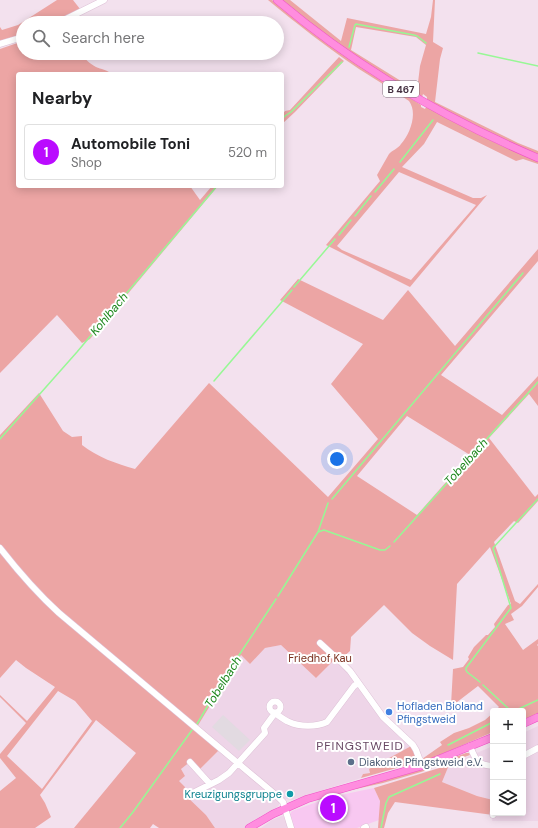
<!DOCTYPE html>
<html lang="en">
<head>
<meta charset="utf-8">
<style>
	body { margin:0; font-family:"DM Sans",sans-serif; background:#f2f2f2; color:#202124 }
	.controls { position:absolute; right:12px; bottom:12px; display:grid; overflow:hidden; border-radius:4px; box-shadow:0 2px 10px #0003 }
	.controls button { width:36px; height:36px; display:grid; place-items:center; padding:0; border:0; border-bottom:1px solid #e0e0e0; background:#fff; color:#202124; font:20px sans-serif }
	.you { position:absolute; left:337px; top:459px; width:14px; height:14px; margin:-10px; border:3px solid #fff; border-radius:50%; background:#1a73e8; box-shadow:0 0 0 6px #1a73e833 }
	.badge { display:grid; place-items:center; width:26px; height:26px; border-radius:50%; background:#ba0bff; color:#fff; font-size:13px; font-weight:700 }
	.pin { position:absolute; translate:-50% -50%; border:2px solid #fff; box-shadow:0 1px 4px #0006 }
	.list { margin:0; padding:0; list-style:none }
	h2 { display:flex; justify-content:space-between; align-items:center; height:52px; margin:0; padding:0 16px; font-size:17px }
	h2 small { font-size:13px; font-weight:400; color:#757577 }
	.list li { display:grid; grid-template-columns:26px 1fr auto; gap:12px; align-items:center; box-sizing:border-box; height:56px; margin:0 8px 8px; padding:0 8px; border:1px solid #e0e0e0; border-radius:4px }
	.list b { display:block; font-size:15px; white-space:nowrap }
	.list p { margin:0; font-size:13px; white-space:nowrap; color:#757577 }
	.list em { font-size:13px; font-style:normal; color:#757577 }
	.icon { flex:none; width:22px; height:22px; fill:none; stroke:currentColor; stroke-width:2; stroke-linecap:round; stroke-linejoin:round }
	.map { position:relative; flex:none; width:538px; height:828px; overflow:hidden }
	.search { position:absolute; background:#fff; box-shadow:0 2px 10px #0003; left:16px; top:16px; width:268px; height:44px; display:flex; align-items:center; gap:10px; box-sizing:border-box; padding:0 14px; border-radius:22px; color:#757577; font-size:15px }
	.panel { position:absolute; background:#fff; box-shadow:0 2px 10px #0003; left:16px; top:72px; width:268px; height:116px; border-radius:4px }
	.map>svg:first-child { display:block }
	.residential { fill:#eed5e8 }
	.commercial { fill:#f8c8f1 }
	.green { fill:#eca5a4; fill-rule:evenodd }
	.parking { fill:#e2dae1 }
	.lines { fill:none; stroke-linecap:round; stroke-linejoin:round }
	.stream { stroke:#97f895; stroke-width:1.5 }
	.minor-casing { stroke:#ddc0d6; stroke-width:7 }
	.major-casing { stroke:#f051c6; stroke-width:8 }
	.minor { stroke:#fff; stroke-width:6 }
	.major { stroke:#ff8ddf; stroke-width:7 }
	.shop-dot { fill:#3f7fe0; stroke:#fff; stroke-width:1.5 }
	.service-dot { fill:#5c6f8a; stroke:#fff; stroke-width:1.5 }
	.culture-dot { fill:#0f9aa8; stroke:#fff; stroke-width:1.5 }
	.labels { text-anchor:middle; stroke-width:4; stroke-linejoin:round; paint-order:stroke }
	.shield { fill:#fff; stroke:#7c6f7a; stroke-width:1 }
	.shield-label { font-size:10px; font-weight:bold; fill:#443141 }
	.park-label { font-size:11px; fill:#7b311f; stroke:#fff }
	.shop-label { font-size:11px; fill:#366cbe; stroke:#fff; text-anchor:start }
	.service-label { font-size:11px; fill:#4e5e75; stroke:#fff; text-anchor:start }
	.culture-label { font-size:11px; fill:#0d838f; stroke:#fff; text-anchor:end }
	.water-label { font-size:12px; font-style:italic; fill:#1d871c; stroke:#fff }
	.neighbourhood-label { font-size:12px; letter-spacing:1px; fill:#684763; stroke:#fff }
</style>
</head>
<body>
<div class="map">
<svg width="538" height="828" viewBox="0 0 538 828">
	<rect width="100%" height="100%" fill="#f3e1ee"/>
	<path class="residential" d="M 281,645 L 316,678 L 336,657 L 372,703 L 413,745 L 369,769 L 370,773 L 363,774 L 361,778 L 292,800 L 286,799 L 280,796 L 197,727 L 241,655 L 250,664 L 265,648 Z
		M 538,726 L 538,821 L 492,821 L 493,813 L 523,813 L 523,733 Z
		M 493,746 L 493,800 L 477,796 L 442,782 L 449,765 Z
		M 220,749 L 279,802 L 279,805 L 276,808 L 261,816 L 244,828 L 215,828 L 206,815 L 182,793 L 178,781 L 185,776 L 181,769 L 188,763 L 199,770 Z
		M 282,816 L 287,817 L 290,828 L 261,828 L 272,820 Z"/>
	<path class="commercial" d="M 374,788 L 380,801 L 379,820 L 357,828 L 293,828 L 289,816 L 292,811 L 331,797 Z"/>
	<path class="green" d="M 57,0 L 73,0 L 80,9 L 52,23 L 23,23 L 23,34 L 0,42 L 0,27 L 2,30 L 18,25 Z
		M 268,0 L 272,0 L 308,29 L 366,70 L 421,105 L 421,107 L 425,109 L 426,107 L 502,146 L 538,161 L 538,164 L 523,159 L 516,161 L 437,122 L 424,144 L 402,167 L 473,198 L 481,198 L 487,195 L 410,287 L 326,245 L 380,181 L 377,175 L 389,154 C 392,150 398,149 401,144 C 410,134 418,113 409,101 C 393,90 376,80 359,69 C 328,48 297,24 268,0 ZM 399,172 L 476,205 L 411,280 L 342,250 L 337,246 Z
		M 282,0 L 290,0 L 341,41 L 347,18 L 426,34 L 431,17 L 433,0 L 435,0 L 433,42 L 443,48 L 440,59 L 435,102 L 518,143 L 538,151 L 538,155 C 500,139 463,120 427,100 L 427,97 L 423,94 L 422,97 C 394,81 367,64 340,45 C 320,31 301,15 282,0 ZM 356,27 L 416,37 L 426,45 L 420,66 L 417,91 L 351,50 Z
		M 23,41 L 23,53 L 80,53 C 85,59 89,63 96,67 C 101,69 107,70 112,74 L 18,74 L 18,186 L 190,186 L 200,200 L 212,186 L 218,186 L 90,339 L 82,343 L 57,315 L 0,373 L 0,49 Z
		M 339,57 L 344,61 L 295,112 L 282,124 L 282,115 L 285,111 L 290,110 Z
		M 538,249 L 538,261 L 441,375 L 502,415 L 538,376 L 538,406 L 529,394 L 489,438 L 535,497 L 538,494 L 538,501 L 518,523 L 514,521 L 494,542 L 515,601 L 520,604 L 538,584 L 538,587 L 522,606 L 511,614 L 514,620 L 505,624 L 523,650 L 538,639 L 538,644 L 537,645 L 538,646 L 538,714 L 523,720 L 523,711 L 495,711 L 499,707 L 478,686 L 448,709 L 451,705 L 453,669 L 463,667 L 469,659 L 468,657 L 474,647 L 486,635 L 488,635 L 495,627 L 494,624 L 508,605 L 511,604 L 490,547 L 457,584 L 453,660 L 430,646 L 412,633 L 384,605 L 351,637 L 350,651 L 340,660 L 336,658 L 316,678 L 281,645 L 265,648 L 250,664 L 241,655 L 197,727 L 29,586 L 220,749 L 199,770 L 191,761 L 181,769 L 185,776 L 179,781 L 185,787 L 183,793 L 206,815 L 215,828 L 159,828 L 153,824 L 150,828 L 74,828 L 136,753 L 96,720 L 40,795 L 45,803 L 51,817 L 35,828 L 0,828 L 0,791 L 16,778 L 0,758 L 0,754 L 26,723 L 0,697 L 0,695 L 27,721 L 55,687 L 26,668 L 16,660 L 0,678 L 0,435 L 39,393 L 63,431 L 72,437 L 82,436 L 82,445 C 97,457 117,464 135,469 L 209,383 L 328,497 L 378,439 L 331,384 L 363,344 L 280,300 L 298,279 L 383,320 L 408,290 L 455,346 ZM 407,416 L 470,455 L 417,515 L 357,476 ZM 58,691 L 75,701 L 92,721 L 42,789 L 7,756 Z
		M 493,713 L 493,732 L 426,761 L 422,759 L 442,745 L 440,742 L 454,733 L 469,728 L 485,720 Z
		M 413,745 L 418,762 L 361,778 L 363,774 L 370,773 L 369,769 Z
		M 466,753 L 469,753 L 470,755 L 421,772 L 383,783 L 333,794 L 433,765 Z
		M 449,765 L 442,782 L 477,796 L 493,800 L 493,815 L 395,802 L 388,813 L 384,828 L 378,828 L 380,801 L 374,788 Z"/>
	<path class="parking" d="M 223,715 L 250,740 L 239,751 L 212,727 Z"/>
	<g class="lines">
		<path class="stream" d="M 349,47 L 355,25 L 356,24 L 414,35 L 417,36 L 426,43
			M 478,53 L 538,66
			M 282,119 L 285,116 L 291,112 L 342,62
			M 400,162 L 433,120
			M 375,192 L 394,169
			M 355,216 L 371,196
			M 339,235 L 351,220
			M 294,287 L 335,239
			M 214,381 L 292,290
			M 0,439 L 77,352 L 217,186
			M 332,499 L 523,273
			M 318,532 L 328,503
			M 394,542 L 538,382
			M 278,596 L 318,532 L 324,530 L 380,550 L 385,550 L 390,546
			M 480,682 L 467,672 L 466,670 L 466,668 L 511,608 L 493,548 L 538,499
			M 483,685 L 511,711
			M 514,711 L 538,700
			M 197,724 L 224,678 L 276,599
			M 448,745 L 493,722
			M 120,828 L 133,812 L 192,730
			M 381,828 L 386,803 L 389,797 L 440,774"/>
		<defs>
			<path id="minor" d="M 58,23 L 104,0
				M 0,44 L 23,37
				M 0,548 C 18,571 37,593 59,613 L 277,796 L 283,802 L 291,828
				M 320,643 L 332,654 L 341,662 L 350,671 L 383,717 L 413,745 L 416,750 L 422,766
				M269.5 707a5.5 5.5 0 1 1 11 0a5.5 5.5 0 1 1-11 0Z
				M 470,746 C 476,761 477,765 493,766
				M 523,756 L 538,748
				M 190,762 L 210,784
				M 191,794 L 219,780 L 229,773 L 265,733 L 264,728 L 275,713 C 279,716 284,720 289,722 C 299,727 317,727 327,722 L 354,686 L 358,683
				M 493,815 L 493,813
				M 364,828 L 366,827"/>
			<path id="major" d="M 277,0 C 355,66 444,118 538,158
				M 523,724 L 538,717
				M 249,828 L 273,814 L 307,799 L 422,766 L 493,737"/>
		</defs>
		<use href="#minor" class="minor-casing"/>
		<use href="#major" class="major-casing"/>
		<use href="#minor" class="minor"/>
		<use href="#major" class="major"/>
	</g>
	<circle class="shop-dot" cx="389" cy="712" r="4"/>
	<circle class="service-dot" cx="351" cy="762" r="4"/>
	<circle class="culture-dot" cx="290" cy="794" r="4"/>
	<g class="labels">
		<rect class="shield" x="383" y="81" width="36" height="16" rx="3"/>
		<g class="shield-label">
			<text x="401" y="93">B 467</text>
		</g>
		<g class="park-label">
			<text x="320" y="662">Friedhof Kau</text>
		</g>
		<g class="shop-label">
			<text x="397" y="710">Hofladen Bioland<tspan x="397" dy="13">Pfingstweid</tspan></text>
		</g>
		<g class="service-label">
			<text x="359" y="766">Diakonie Pfingstweid e.V.</text>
		</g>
		<g class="culture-label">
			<text x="282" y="798">Kreuzigungsgruppe</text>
		</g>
		<g class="water-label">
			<text transform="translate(109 314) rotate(-50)" y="4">Kohlbach</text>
			<text transform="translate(466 462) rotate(-48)" y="4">Tobelbach</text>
			<text transform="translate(223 682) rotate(-58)" y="4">Tobelbach</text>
		</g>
		<g class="neighbourhood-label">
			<text x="360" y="750">PFINGSTWEID</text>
		</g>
	</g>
</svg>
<div class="controls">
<button>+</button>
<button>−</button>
<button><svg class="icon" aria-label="layers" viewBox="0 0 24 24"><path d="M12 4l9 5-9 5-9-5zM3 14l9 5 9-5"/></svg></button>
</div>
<div class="you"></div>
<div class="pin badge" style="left:333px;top:808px">1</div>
<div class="search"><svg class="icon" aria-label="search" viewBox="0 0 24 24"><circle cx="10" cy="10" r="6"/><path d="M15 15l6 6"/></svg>Search here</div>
<section class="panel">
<h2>Nearby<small></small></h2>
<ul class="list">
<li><span class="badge">1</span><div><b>Automobile Toni</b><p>Shop</p></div><em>520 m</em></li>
</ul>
</section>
</div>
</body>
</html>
